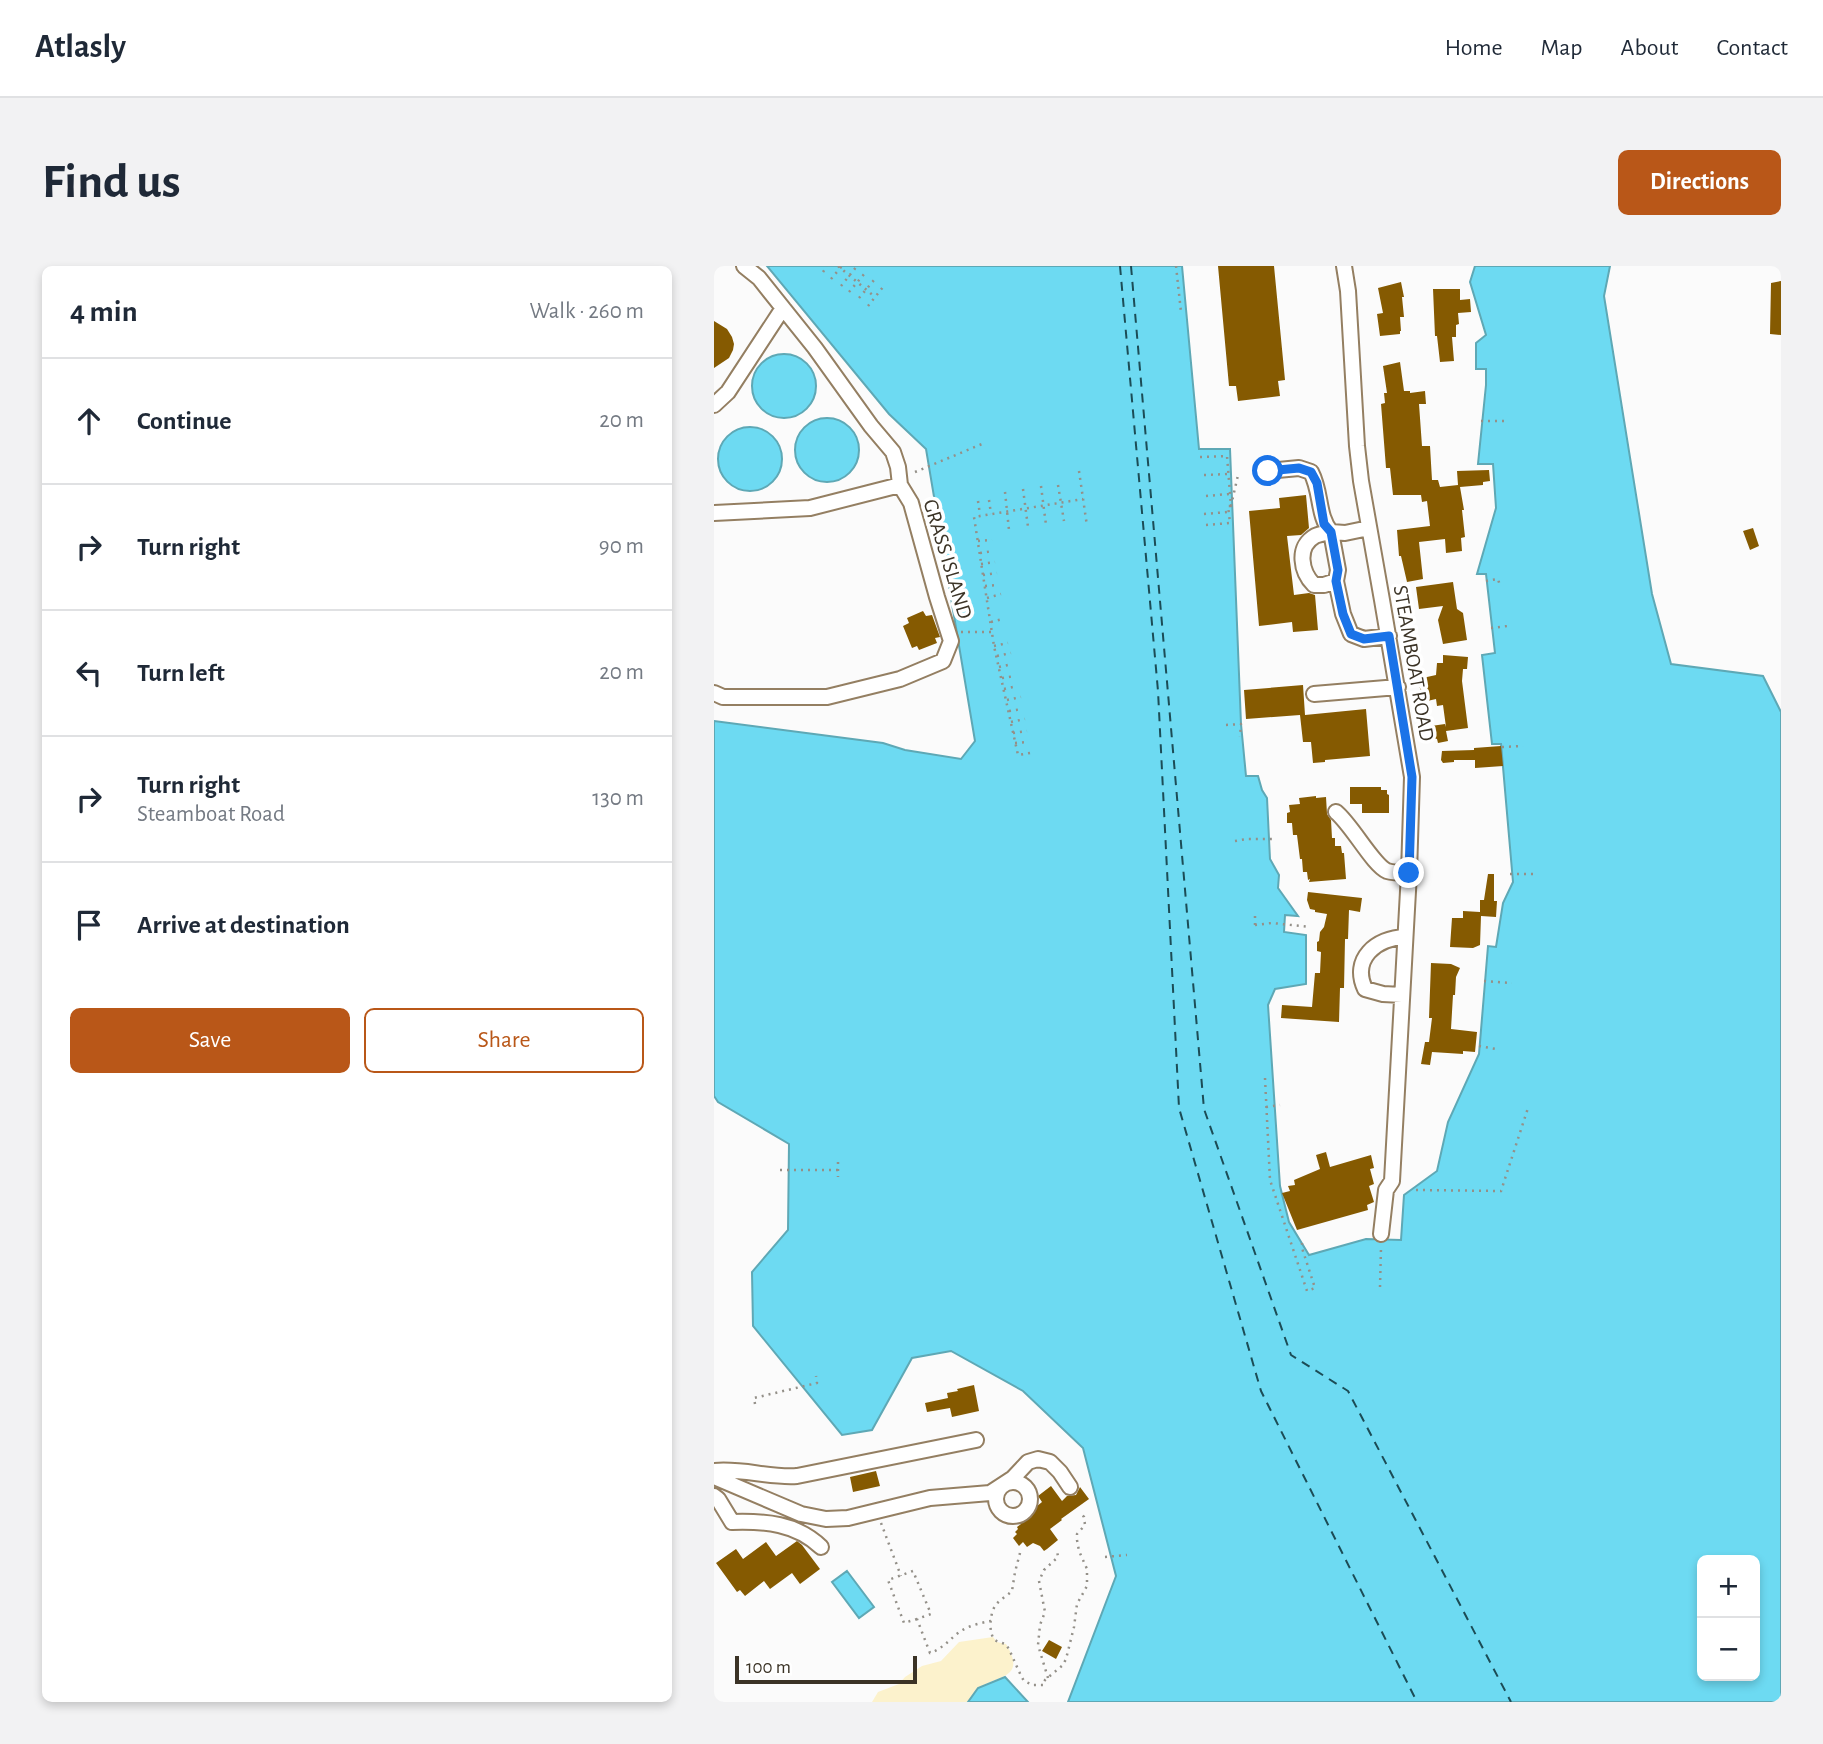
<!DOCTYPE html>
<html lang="en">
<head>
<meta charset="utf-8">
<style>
	body { margin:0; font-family:"Alegreya Sans",sans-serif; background:#f2f2f3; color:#1f2937 }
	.controls { position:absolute; right:21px; bottom:21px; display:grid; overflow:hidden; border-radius:10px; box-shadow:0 4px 10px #0003 }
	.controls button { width:63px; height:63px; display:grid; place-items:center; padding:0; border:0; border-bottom:2px solid #e0e1e3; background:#fff; color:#1f2937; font:35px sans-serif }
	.scale { position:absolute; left:21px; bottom:18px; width:182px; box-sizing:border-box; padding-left:7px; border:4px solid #3b3326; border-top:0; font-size:19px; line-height:24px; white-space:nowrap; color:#3b3326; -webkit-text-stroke:5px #fff; paint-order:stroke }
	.stop { position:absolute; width:21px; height:21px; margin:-16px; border:5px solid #1a73e8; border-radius:50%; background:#fff }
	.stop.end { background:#1a73e8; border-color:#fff; box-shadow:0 2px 7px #0008 }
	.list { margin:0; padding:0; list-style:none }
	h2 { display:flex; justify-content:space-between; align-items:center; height:91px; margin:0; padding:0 28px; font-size:30px }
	h2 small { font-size:23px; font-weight:400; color:#747a83 }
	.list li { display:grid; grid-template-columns:46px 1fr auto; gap:21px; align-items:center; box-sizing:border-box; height:126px; padding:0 28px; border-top:2px solid #e0e1e3 }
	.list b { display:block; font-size:26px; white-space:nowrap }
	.list p { margin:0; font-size:23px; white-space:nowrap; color:#747a83 }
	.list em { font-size:23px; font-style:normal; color:#747a83 }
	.actions { display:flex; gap:14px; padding:21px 28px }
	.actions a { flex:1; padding:16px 0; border:2px solid #b95718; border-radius:10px; text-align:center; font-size:24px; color:#b95718 }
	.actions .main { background:#b95718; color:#fff }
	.icon { flex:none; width:38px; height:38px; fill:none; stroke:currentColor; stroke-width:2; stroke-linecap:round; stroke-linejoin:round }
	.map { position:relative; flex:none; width:1067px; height:1436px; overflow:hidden; border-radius:10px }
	header { display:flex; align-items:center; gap:42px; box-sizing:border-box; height:98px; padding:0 35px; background:#fff; border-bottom:2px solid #e0e1e3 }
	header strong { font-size:33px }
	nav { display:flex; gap:38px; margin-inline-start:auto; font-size:24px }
	.intro { display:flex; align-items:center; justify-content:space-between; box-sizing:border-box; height:168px; padding:0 42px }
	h1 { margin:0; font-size:49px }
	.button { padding:18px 32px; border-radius:10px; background:#b95718; color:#fff; font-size:24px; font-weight:700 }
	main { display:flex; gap:42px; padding:0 42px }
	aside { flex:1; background:#fff; border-radius:10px; box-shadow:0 4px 10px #0003 }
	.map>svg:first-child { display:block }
	.sand { fill:#fcf2cc }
	.water { fill:#6ddaf2; stroke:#5ea8b5; stroke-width:2; fill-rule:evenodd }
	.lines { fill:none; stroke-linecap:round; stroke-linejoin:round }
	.ferry { stroke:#1c4c56; stroke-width:2; stroke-dasharray:9 7; stroke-linecap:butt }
	.building { fill:#855a01 }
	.minor-casing { stroke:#947f62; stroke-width:18 }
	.path { stroke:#949089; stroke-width:2.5; stroke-dasharray:2 5; stroke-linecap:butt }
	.minor { stroke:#fff; stroke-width:14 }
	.route { stroke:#1a73e8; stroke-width:9 }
	.labels { text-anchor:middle; stroke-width:7; stroke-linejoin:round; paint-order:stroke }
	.street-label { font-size:21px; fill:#3b3326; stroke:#fff }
</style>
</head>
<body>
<header>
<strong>Atlasly</strong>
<nav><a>Home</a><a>Map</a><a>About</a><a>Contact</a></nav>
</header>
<div class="intro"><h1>Find us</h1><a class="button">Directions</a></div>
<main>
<aside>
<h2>4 min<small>Walk · 260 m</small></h2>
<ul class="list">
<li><svg class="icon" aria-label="ahead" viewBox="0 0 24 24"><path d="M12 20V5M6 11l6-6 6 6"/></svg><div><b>Continue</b></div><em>20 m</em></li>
<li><svg class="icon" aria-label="right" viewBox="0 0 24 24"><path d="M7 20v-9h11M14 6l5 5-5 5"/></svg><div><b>Turn right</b></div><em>90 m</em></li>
<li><svg class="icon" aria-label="left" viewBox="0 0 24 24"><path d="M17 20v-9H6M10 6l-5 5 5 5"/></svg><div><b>Turn left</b></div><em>20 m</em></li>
<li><svg class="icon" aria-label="right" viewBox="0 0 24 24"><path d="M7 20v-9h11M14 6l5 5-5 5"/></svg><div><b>Turn right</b><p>Steamboat Road</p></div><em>130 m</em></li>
<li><svg class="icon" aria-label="arrive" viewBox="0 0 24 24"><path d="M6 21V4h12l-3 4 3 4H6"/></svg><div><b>Arrive at destination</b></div></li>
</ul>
<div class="actions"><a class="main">Save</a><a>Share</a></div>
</aside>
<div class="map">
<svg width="1067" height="1436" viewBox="0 0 1067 1436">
	<rect width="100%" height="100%" fill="#fbfbfb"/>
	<path class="sand" d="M 279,1371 L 283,1376 L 292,1378 C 313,1413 284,1409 265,1422 C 261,1425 257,1432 254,1436 L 158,1436 L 164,1426 L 185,1418 L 191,1411 L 208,1400 L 227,1395 L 245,1376 Z"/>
	<path class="water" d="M 53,0 L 468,0 L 485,183 L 516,183 L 527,458 L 532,510 L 544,510 L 548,524 L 553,532 L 556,593 L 565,609 L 564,622 L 584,650 L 571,649 L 570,666 L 592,669 L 592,718 L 561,723 L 554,739 L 566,920 L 575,956 L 595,989 L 652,973 L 687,974 L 690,929 L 723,905 L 734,856 L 765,788 L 774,680 L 782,681 L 789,637 L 799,616 L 787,478 L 778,478 L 768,389 L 781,387 L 772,308 L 763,308 L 782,242 L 779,198 L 764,198 L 772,119 L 772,103 L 762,103 L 762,77 L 772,69 L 756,16 L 761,0 L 896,0 L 890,30 L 938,328 L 957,398 L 1049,410 L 1067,446 L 1067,1436 L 354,1436 L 402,1310 L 369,1182 L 309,1125 L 237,1085 L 198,1092 L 158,1164 L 128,1169 L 39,1060 L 38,1006 L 74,964 L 75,878 L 4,836 L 0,830 L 0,455 L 169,477 L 191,484 L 247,493 L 261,475 L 212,183 L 175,148 ZM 988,1294 L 1041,1294 L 1041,1410 L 988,1410 Z
		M38 120a32 32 0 1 1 64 0a32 32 0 1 1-64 0Z
		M81 184a32 32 0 1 1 64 0a32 32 0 1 1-64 0Z
		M4 193a32 32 0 1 1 64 0a32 32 0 1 1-64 0Z
		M 133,1305 L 160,1341 L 145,1352 L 118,1316 Z
		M 291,1411 L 314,1436 L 254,1436 L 264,1422 Z"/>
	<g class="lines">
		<path class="ferry" d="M 406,0 L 444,425 L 465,842 L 547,1125 L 703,1436
			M 417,0 L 490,843 L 577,1089 L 634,1125 L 797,1436"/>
	</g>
	<path class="building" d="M 504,0 L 560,0 L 571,114 L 564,115 L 566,130 L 524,135 L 522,120 L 515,120 Z
		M 1067,15 L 1067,69 L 1056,68 L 1057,17 Z
		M 687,16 L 690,31 L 688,31 L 690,51 L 686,51 L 687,65 L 686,65 L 686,68 L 666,70 L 663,48 L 669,47 L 664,22 Z
		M 719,23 L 746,23 L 746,34 L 756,33 L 757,46 L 744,47 L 745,58 L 742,59 L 742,71 L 738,71 L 740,95 L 726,96 L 723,70 L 721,70 Z
		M 0,55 L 13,63 L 18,71 L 20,78 L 19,84 L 15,92 L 0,102 Z
		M 686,96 L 690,125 L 696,125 L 696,127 L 711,125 L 712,138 L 705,138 L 708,180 L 716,180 L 718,214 L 724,214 L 726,221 L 744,219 L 743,205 L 775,204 L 776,215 L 769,216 L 769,219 L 746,221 L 750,244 L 748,244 L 751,271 L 747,272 L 748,285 L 732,287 L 731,273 L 705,276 L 709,313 L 693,316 L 687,290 L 685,290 L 683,264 L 716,260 L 713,235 L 708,236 L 707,229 L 679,229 L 676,202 L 672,202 L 667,138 L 671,137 L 670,127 L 673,127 L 669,100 Z
		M 592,229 L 595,262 L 587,269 L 573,270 L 580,329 L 595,327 L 601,329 L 604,364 L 579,366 L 578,356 L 545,360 L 535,245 L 566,242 L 565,232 Z
		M 1039,262 L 1045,280 L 1036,284 L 1029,265 Z
		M 739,316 L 743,343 L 749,347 L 753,374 L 729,378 L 724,354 L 729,340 L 705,343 L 702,321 Z
		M 209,345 L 212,350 L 218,349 L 226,371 L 221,372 L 223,377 L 205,384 L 203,380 L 198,382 L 189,360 L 195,357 L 193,352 Z
		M 729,389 L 754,391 L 753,403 L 749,403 L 748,415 L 754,462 L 732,465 L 734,475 L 724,477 L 723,473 L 719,472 L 717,460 L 731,458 L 732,461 L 729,439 L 723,440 L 722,433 L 709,436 L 704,413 L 722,409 L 723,397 L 729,397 Z
		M 589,419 L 591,449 L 652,443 L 656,490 L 611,494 L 611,496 L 599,497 L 597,476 L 589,476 L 586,449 L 532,453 L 530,424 Z
		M 787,480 L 789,500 L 761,502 L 761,494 L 740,494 L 740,496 L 729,497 L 727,494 L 728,485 L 760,484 L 760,482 Z
		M 636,521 L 667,521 L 667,524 L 673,524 L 673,528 L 675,529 L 675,547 L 648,547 L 648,538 L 636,538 Z
		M 602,530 L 602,532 L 612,531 L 613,548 L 617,554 L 618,572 L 621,572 L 621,580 L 627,580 L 628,587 L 630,587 L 632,613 L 595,616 L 596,613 L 594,614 L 593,606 L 589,606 L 588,593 L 586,593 L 583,569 L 579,569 L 578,557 L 573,557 L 573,547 L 576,546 L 575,539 L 586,538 L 585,532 Z
		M 774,608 L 780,608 L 780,635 L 783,635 L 782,651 L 767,650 L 766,679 L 759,682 L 736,681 L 738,652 L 749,652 L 749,645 L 766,646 L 766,634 L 770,634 Z
		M 594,626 L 648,632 L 646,646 L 635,644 L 634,673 L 631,673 L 630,722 L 626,722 L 625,756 L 567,752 L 568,739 L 598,741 L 601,707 L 606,707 L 607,686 L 603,685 L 603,676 L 605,675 L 606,666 L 610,661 L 613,648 L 601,646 L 601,644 L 596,643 L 593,634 Z
		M 717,697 L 737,698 L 746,702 L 742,711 L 741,729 L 739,729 L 737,763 L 763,766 L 761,786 L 749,785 L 749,788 L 718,786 L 716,799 L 707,798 L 711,776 L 715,776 L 718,752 L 715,752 Z
		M 612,886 L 616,901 L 657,889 L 660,902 L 656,903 L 660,918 L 655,920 L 660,936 L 653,939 L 654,944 L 583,964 L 568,927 L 576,925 L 574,920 L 581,919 L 580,914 L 606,903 L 602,889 Z
		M 260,1119 L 265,1145 L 238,1151 L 236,1142 L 213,1146 L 211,1137 L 234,1132 L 233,1127 L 244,1125 L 243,1123 Z
		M 162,1205 L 166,1220 L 139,1226 L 136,1211 Z
		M 337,1220 L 348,1235 L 353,1230 L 362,1229 L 366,1221 L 375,1233 L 347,1253 L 348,1254 L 336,1263 L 344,1274 L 333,1283 L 330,1285 L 326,1280 L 319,1277 L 313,1281 L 309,1276 L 305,1280 L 299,1272 L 303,1268 L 301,1266 L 304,1263 L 303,1261 L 307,1258 L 305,1255 L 328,1236 L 324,1230 Z
		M 83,1275 L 88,1279 L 106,1303 L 86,1318 L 78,1307 L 56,1323 L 50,1315 L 31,1330 L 26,1324 L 23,1326 L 2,1297 L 22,1283 L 29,1293 L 52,1276 L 62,1290 Z
		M 335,1374 L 348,1381 L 342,1393 L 328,1385 Z"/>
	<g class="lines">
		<defs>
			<path id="minor" d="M 630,0 L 634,25 L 643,180 L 647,215 L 668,334 L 698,511 L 695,607 L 678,915 L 672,924 L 667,968
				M 0,139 L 14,126 L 69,42
				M 554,205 L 585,202 L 597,206 C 608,227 603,249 617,266 L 631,267 L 655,262
				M 0,247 L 96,242 L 186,219
				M 617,266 L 624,304 L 622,315 L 610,319 L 600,319 C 587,306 582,281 601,270 C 605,268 612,267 617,266 Z
				M 622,315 L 629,348 L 637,368 L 650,373 L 675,370
				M 0,427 L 9,431 L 113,431 L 186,413 L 229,395 L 237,375 L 223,331 L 197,237 L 186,219 L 184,201 L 179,186 L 157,160 L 101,82 L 45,12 L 30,0
				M 600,428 L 684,421
				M 622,546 C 638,559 659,599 673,605 C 679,607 688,607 695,607
				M 688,729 L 669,728 L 651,723 C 637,693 662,672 691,671
				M 0,1205 C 28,1202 55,1212 83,1210 L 262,1174
				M 0,1211 L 87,1248 L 112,1253 L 134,1252 L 216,1232 L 276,1227 L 299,1212 L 314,1196 L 324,1193 L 336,1196 L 346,1206 L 356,1221
				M282 1233a17 17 0 1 1 34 0a17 17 0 1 1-34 0Z
				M 0,1230 L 4,1233 L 18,1256 C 51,1255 82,1257 107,1281"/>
		</defs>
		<use href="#minor" class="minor-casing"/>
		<path class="path" d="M 124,0 L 161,31
			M 462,0 L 467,46
			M 109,6 L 113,0
			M 117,13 L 128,0
			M 127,20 L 143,0
			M 135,26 L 151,7
			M 145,32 L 160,14
			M 154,40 L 169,21
			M 767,155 L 791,155
			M 486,191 L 513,190 L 517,240 L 524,209
			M 365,205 L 373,260
			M 201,206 L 268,178
			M 490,209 L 514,208
			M 344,219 L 350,255
			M 327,220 L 332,259
			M 309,223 L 314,261
			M 291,226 L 295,264
			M 492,230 L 515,228
			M 275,234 L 277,248
			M 264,235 L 266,249
			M 490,248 L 514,246
			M 492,259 L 516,257 L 514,240 L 517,240
			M 264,275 L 278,274
			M 266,287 L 279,285
			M 267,298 L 281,296
			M 269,309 L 283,307
			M 772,315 L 784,313 L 786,320
			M 271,320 L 284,319
			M 273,332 L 287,328
			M 277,356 L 289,353
			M 777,362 L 794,360
			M 247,366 L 278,366
			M 280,380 L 294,377
			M 283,390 L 297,387
			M 285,401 L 298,398
			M 288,412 L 301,410
			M 290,423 L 303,420
			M 293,434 L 307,431
			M 295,445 L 308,443
			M 297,456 L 311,453
			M 512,459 L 527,458 L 526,471
			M 299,467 L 313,465
			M 301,477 L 314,476
			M 788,481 L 809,480
			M 316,487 L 304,489 L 280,380 L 260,251 L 369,233
			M 521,575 L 533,573 L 559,573
			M 796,608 L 820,608
			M 541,650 L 541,664
			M 541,659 L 558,657 L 596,661
			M 770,715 L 798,717
			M 765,780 L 782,783
			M 551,812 L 556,914 L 593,1025 L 601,1022 L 588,982 L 588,977
			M 552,841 L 566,839
			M 124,896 L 124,911
			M 66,904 L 125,904
			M 702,924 L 787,925 L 814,842
			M 666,1021 L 667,982
			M 41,1138 L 40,1132 L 103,1117 L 102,1110
			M 167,1257 L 187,1310
			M 306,1287 L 301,1306 L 298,1325 C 293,1330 285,1334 281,1340 C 276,1348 274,1367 281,1374 C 284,1376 288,1377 292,1378 C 299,1390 303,1403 310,1415 L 319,1419 L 330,1419 L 331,1414 L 349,1399 L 352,1393 L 360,1361 L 363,1338 L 373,1320 L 373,1303 L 365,1285 L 363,1274 L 363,1268 L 371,1259 L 370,1251 L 367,1247
			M 391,1291 L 413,1289
			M 203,1353 L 190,1357 L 174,1314 L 199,1305 L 217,1348 L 203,1353 L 216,1387 C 228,1383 234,1375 244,1367 C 253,1360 266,1357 277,1355
			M 334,1412 L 324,1379 L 326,1359 L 331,1346 L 325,1315 L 330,1304 L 344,1291 L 343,1284"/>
		<use href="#minor" class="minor"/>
	</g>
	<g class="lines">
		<path class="route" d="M 554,205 L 585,202 L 597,206 L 603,217 L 610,258 L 617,266 L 624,304 L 622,315 L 629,348 L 637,368 L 650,373 L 675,370 L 698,511 L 695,607"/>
	</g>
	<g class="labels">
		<g class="street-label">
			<text transform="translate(234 293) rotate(73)" y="7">GRASS ISLAND</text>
			<text transform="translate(700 397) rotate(80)" y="7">STEAMBOAT ROAD</text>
		</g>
	</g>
</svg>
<div class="controls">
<button>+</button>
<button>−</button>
</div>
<div class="scale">100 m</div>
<div class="stop" style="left:554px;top:205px"></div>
<div class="stop end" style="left:695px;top:607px"></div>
</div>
</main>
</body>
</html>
